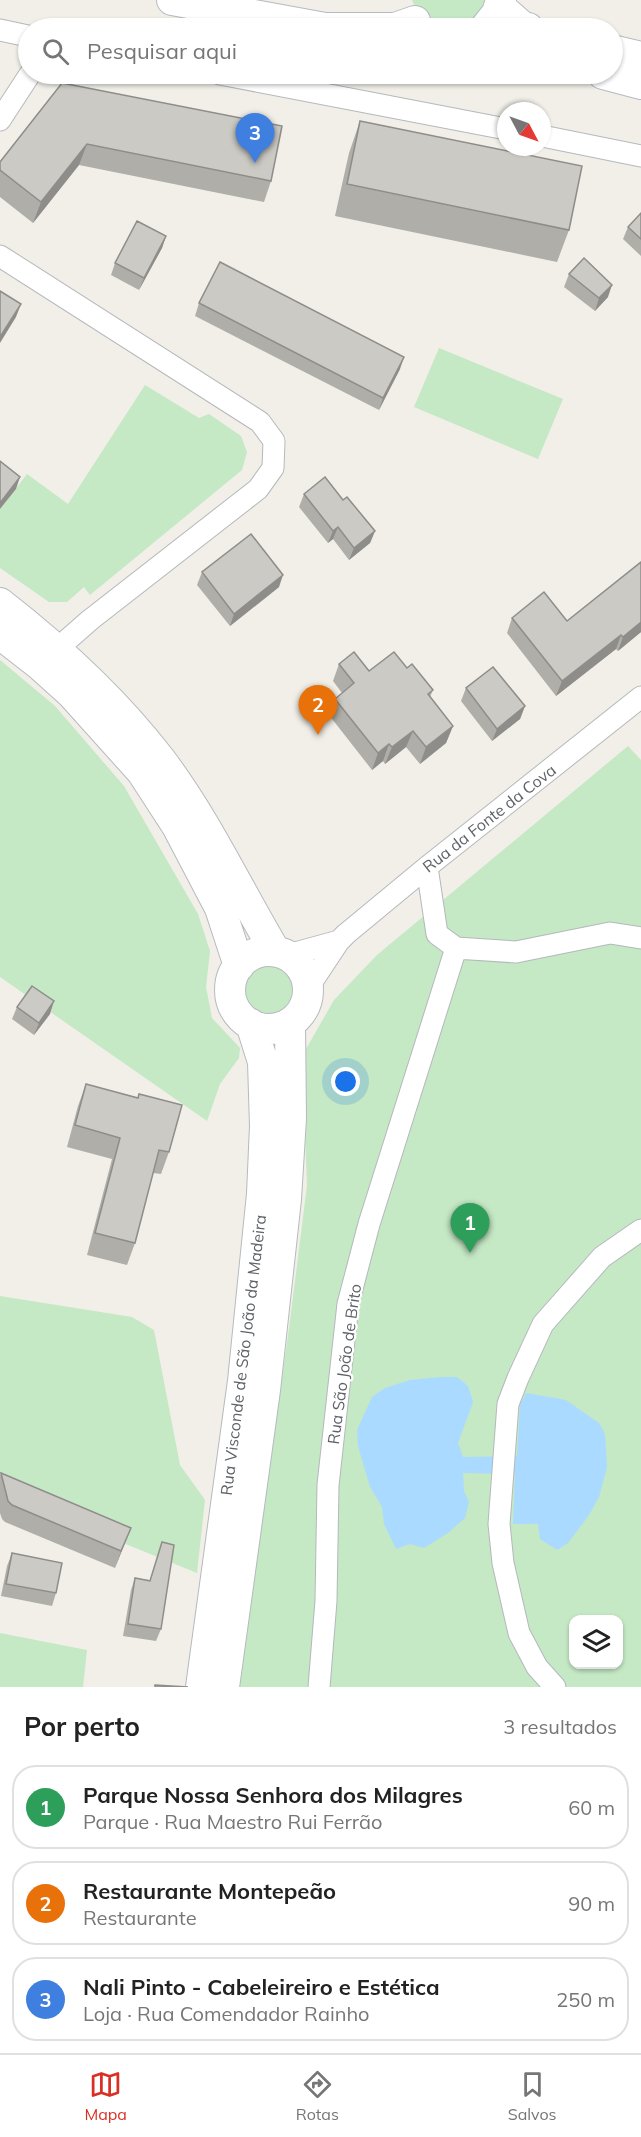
<!DOCTYPE html>
<html lang="pt">
<head>
<meta charset="utf-8">
<style>
	body { margin:0; font-family:Mulish,sans-serif; background:#f2f2f2; color:#222 }
	.controls { position:absolute; right:18px; bottom:18px; display:grid; overflow:hidden; border-radius:12px; box-shadow:0 2px 4px #0004 }
	.controls button { width:54px; height:54px; display:grid; place-items:center; padding:0; border:0; border-bottom:2px solid #e0e0e0; background:#fff; color:#222; font:30px sans-serif }
	.compass { position:absolute; left:497px; top:102px; width:54px; height:54px; border-radius:50%; background:#fff; box-shadow:0 2px 4px #0004; rotate:131deg }
	.you { position:absolute; left:346px; top:1082px; width:21px; height:21px; margin:-15px; border:4px solid #fff; border-radius:50%; background:#1a73e8; box-shadow:0 0 0 9px #1a73e833 }
	.badge { display:grid; place-items:center; width:39px; height:39px; border-radius:50%; background:#d93025; color:#fff; font-size:20px; font-weight:700 }
	.pin { position:absolute; translate:-50% -50px; filter:drop-shadow(0 2px 3px #0008) }
	.pin::after { content:''; position:absolute; top:32px; width:21px; height:18px; background:inherit; clip-path:polygon(0 0,100% 0,50% 100%) }
	.list { margin:0; padding:0; list-style:none }
	h2 { display:flex; justify-content:space-between; align-items:center; height:78px; margin:0; padding:0 24px; font-size:26px }
	h2 small { font-size:20px; font-weight:400; color:#767676 }
	.list li { display:grid; grid-template-columns:39px 1fr auto; gap:18px; align-items:center; box-sizing:border-box; height:84px; margin:0 12px 12px; padding:0 12px; border:2px solid #e0e0e0; border-radius:24px }
	.list b { display:block; font-size:22px; white-space:nowrap }
	.list p { margin:0; font-size:20px; white-space:nowrap; color:#767676 }
	.list em { font-size:20px; font-style:normal; color:#767676 }
	.icon { flex:none; width:33px; height:33px; fill:none; stroke:currentColor; stroke-width:2; stroke-linecap:round; stroke-linejoin:round }
	.map { position:relative; flex:none; width:641px; height:1687px; overflow:hidden }
	.search { position:absolute; background:#fff; box-shadow:0 2px 4px #0004; left:18px; right:18px; top:18px; height:66px; display:flex; align-items:center; gap:15px; box-sizing:border-box; padding:0 21px; border-radius:33px; color:#767676; font-size:22px }
	.sheet { height:366px; background:#fff }
	nav { display:flex; justify-content:space-around; align-items:center; box-sizing:border-box; height:84px; border-top:2px solid #e0e0e0; background:#fff; font-size:16px; color:#767676 }
	nav a { display:grid; justify-items:center; gap:3px }
	nav .on { color:#d93025 }
	.map>svg:first-child { display:block }
	.green { fill:#c5e8c5; fill-rule:evenodd }
	.water { fill:#aadaff }
	.lines { fill:none; stroke-linecap:round; stroke-linejoin:round }
	.minor-casing { stroke:#b5b8bc; stroke-width:23 }
	.secondary-casing { stroke:#b6babf; stroke-width:32 }
	.minor { stroke:#fff; stroke-width:21 }
	.secondary { stroke:#fff; stroke-width:30 }
	.wall { fill:#afaea9 }
	.shaded-wall { fill:#8f8d8a }
	.building { fill:#cccac5; stroke:#8f8d8a; stroke-width:1.5 }
	.labels { text-anchor:middle; stroke-width:4.5; stroke-linejoin:round; paint-order:stroke }
	.street-label { font-size:16px; fill:#5f6368; stroke:#fff }
</style>
</head>
<body>
<div class="map">
<svg width="641" height="1687" viewBox="0 0 641 1687">
	<rect width="100%" height="100%" fill="#f1efe8"/>
	<path class="green" d="M 412,0 L 485,0 C 470,40 428,38 412,0 Z
		M 439,348 L 563,399 L 538,459 L 414,407 Z
		M 145,385 L 199,418 L 209,414 L 241,436 L 247,452 L 242,470 L 90,595 L 84,587 L 67,602 L 49,602 L 0,568 L 0,509 L 27,474 L 68,504 Z
		M 0,660 L 55,706 L 124,786 L 198,914 L 210,951 L 206,987 L 212,1018 L 240,1048 L 239,1058 L 220,1084 L 207,1121 L 0,977 Z
		M 628,746 L 641,760 L 641,1687 L 239,1687 L 290,1321 L 307,1185 L 302,1056 L 334,1000 L 377,955 ZM 574,1620 L 618,1620 L 618,1664 L 574,1664 Z
		M244 990a25 25 0 1 1 50 0a25 25 0 1 1-50 0Z
		M 0,1296 L 132,1317 L 154,1330 L 180,1465 L 205,1500 L 197,1573 L 0,1493 Z
		M 0,1633 L 87,1650 L 83,1687 L 0,1687 Z"/>
	<path class="water" d="M 441,1377 L 457,1377 L 468,1386 L 473,1402 L 458,1443 L 463,1457 L 517,1456 L 520,1405 L 526,1393 L 566,1400 L 599,1423 L 605,1434 L 607,1467 L 599,1497 L 589,1515 L 568,1543 L 557,1550 L 540,1539 L 538,1524 L 513,1524 L 515,1474 L 463,1473 L 464,1491 L 469,1502 L 465,1518 L 448,1533 L 424,1548 L 410,1544 L 396,1549 L 384,1524 L 382,1507 L 370,1487 L 358,1446 L 357,1430 L 372,1397 L 385,1388 L 410,1380 Z"/>
	<g class="lines">
		<defs>
			<path id="minor" d="M 0,30 L 28,36
				M 220,74 L 506,129
				M 0,120 L 30,74
				M 542,136 L 641,156
				M 0,256 L 260,422 L 274,441 L 273,468 L 258,489 L 90,620 L 57,649
				M 427,867 L 437,934 L 456,948 L 516,952 L 610,933 L 641,938
				M 288,955 L 339,941
				M 308,988 L 339,941 L 346,934 L 427,867 L 641,697
				M 319,1687 L 326,1601 L 328,1485 L 348,1304 L 369,1224 L 456,948
				M 555,1687 L 537,1667 L 519,1633 L 503,1563 L 499,1524 L 508,1404 L 518,1378 L 543,1324 L 602,1257 L 641,1230"/>
			<path id="secondary" d="M 172,0 L 325,28 L 395,28 L 415,21
				M 500,7 L 523,27 L 528,28
				M 485,28 L 497,13 L 501,0
				M 612,50 L 641,57
				M 603,74 L 641,84
				M 0,603 C 59,649 114,699 160,759 C 205,818 237,887 275,951
				M 0,634 L 41,666 L 71,693 L 142,772 L 177,826 L 220,908 L 239,966
				M230 990a39 39 0 1 1 78 0a39 39 0 1 1-78 0Z
				M 201,1687 L 243,1381 L 262,1194 L 265,1126 L 263,1062 L 251,1024
				M 224,1687 L 265,1390 L 286,1199 L 291,1118 L 290,1023"/>
		</defs>
		<use href="#minor" class="minor-casing"/>
		<use href="#secondary" class="secondary-casing"/>
		<use href="#minor" class="minor"/>
		<use href="#secondary" class="secondary"/>
	</g>
	<path class="wall" d="M 62,83 L 271,181 L 264,202 L 79,165 L 33,223 L 0,197 L 0,162 Z
		M 360,121 L 569,230 L 557,262 L 335,216 L 349,153 Z
		M 641,213 L 641,256 L 623,239 L 628,227 Z
		M 166,236 L 162,248 L 139,290 L 111,275 L 115,263 Z
		M 569,274 L 608,297 L 595,311 L 564,287 Z
		M 199,303 L 400,369 L 379,410 L 195,316 Z
		M 304,494 L 343,500 L 375,531 L 370,543 L 349,560 L 333,539 L 328,543 L 299,507 Z
		M 202,572 L 279,587 L 230,626 L 197,585 Z
		M 512,618 L 567,621 L 641,632 L 618,651 L 616,649 L 556,696 L 507,633 Z
		M 339,664 L 369,671 L 407,668 L 433,690 L 430,697 L 453,726 L 446,743 L 420,764 L 406,747 L 385,764 L 383,761 L 372,770 L 329,715 L 335,699 L 342,693 L 333,681 Z
		M 466,688 L 525,706 L 520,719 L 492,741 L 461,701 Z
		M 17,1007 L 50,1014 L 34,1035 L 12,1019 Z
		M 86,1084 L 138,1098 L 139,1094 L 169,1152 L 161,1174 L 153,1173 L 135,1243 L 127,1265 L 87,1255 L 112,1159 L 67,1147 L 78,1106 Z
		M 1,1473 L 131,1528 L 115,1568 L 5,1522 L 2,1519 L 0,1513 L 0,1476 Z
		M 162,1542 L 161,1629 L 156,1641 L 123,1636 L 131,1590 L 135,1578 L 150,1580 Z
		M 12,1553 L 56,1593 L 52,1606 L 1,1596 L 7,1566 Z"/>
	<path class="shaded-wall" d="M 87,144 L 79,165 L 33,223 L 41,202 Z
		M 166,236 L 162,248 L 139,290 L 144,278 Z
		M 612,285 L 608,297 L 595,311 L 599,298 Z
		M 21,304 L 16,317 L 0,343 L 0,337 Z
		M 404,357 L 400,369 L 379,410 L 383,398 Z
		M 20,477 L 16,489 L 0,509 L 0,503 Z
		M 338,527 L 333,539 L 328,543 L 333,531 Z
		M 375,531 L 370,543 L 349,560 L 354,548 Z
		M 283,575 L 279,587 L 230,626 L 234,614 Z
		M 641,622 L 641,632 L 618,651 L 623,637 Z
		M 621,635 L 616,649 L 556,696 L 562,681 Z
		M 525,706 L 520,719 L 492,741 L 497,729 Z
		M 453,726 L 446,743 L 420,764 L 426,747 Z
		M 413,731 L 406,747 L 385,764 L 392,747 Z
		M 389,744 L 383,761 L 372,770 L 378,753 Z
		M 54,1001 L 50,1014 L 34,1035 L 39,1023 Z
		M 131,1528 L 124,1545 L 115,1568 L 121,1551 Z"/>
	<path class="building" d="M 62,83 L 282,126 L 271,181 L 87,144 L 41,202 L 0,170 L 0,162 Z
		M 360,121 L 582,166 L 569,230 L 347,184 Z
		M 641,213 L 641,239 L 628,227 Z
		M 137,221 L 166,236 L 144,278 L 115,263 Z
		M 584,258 L 612,285 L 599,298 L 569,274 Z
		M 220,262 L 404,357 L 383,398 L 199,303 Z
		M 0,291 L 21,304 L 0,337 Z
		M 0,461 L 20,477 L 0,503 Z
		M 325,477 L 343,500 L 347,497 L 375,531 L 354,548 L 338,527 L 333,531 L 304,494 Z
		M 251,534 L 283,575 L 234,614 L 202,572 Z
		M 641,562 L 641,622 L 623,637 L 621,635 L 562,681 L 512,618 L 544,592 L 567,621 Z
		M 354,652 L 369,671 L 394,652 L 407,668 L 412,664 L 433,690 L 428,694 L 453,726 L 426,747 L 413,731 L 392,747 L 389,744 L 378,753 L 335,699 L 354,683 L 339,664 Z
		M 493,667 L 525,706 L 497,729 L 466,688 Z
		M 32,986 L 54,1001 L 39,1023 L 17,1007 Z
		M 86,1084 L 138,1098 L 139,1094 L 182,1105 L 169,1152 L 159,1150 L 135,1243 L 95,1233 L 120,1138 L 75,1125 Z
		M 1,1473 L 131,1528 L 121,1551 L 12,1505 L 8,1501 Z
		M 162,1542 L 174,1545 L 161,1629 L 128,1624 L 135,1578 L 150,1581 Z
		M 12,1553 L 62,1563 L 56,1593 L 6,1584 Z
		M 155,1685 L 188,1687 L 155,1687 Z"/>
	<g class="labels">
		<g class="street-label">
			<text transform="translate(489 818) rotate(-38)" y="6">Rua da Fonte da Cova</text>
			<text transform="translate(243 1355) rotate(-83)" y="6">Rua Visconde de São João da Madeira</text>
			<text transform="translate(344 1364) rotate(-82)" y="6">Rua São João de Brito</text>
		</g>
	</g>
</svg>
<div class="controls">
<button><svg class="icon" aria-label="layers" viewBox="0 0 24 24"><path d="M12 4l9 5-9 5-9-5zM3 14l9 5 9-5"/></svg></button>
</div>
<svg class="compass" viewBox="-18 -18 36 36"><path d="M0-13l5 13h-10z" fill="#e53935"/><path d="M0 13l5-13h-10z" fill="#767676"/></svg>
<div class="you"></div>
<div class="pin badge" style="left:470px;top:1253px;background:#2e9e5b">1</div>
<div class="pin badge" style="left:318px;top:735px;background:#e8710a">2</div>
<div class="pin badge" style="left:255px;top:163px;background:#3f7fe0">3</div>
<div class="search"><svg class="icon" aria-label="search" viewBox="0 0 24 24"><circle cx="10" cy="10" r="6"/><path d="M15 15l6 6"/></svg>Pesquisar aqui</div>
</div>
<section class="sheet">
<h2>Por perto<small>3 resultados</small></h2>
<ul class="list">
<li><span class="badge" style="background:#2e9e5b">1</span><div><b>Parque Nossa Senhora dos Milagres</b><p>Parque · Rua Maestro Rui Ferrão</p></div><em>60 m</em></li>
<li><span class="badge" style="background:#e8710a">2</span><div><b>Restaurante Montepeão</b><p>Restaurante</p></div><em>90 m</em></li>
<li><span class="badge" style="background:#3f7fe0">3</span><div><b>Nali Pinto - Cabeleireiro e Estética</b><p>Loja · Rua Comendador Rainho</p></div><em>250 m</em></li>
</ul>
</section>
<nav>
<a class="on"><svg class="icon" aria-label="map" viewBox="0 0 24 24"><path d="M3 6l6-2 6 2 6-2v14l-6 2-6-2-6 2zM9 4v14M15 6v14"/></svg>Mapa</a>
<a><svg class="icon" aria-label="directions" viewBox="0 0 24 24"><path d="M12 3l9 9-9 9-9-9zM9 14v-3h6M13 9l2 2-2 2"/></svg>Rotas</a>
<a><svg class="icon" aria-label="saved" viewBox="0 0 24 24"><path d="M7 4h10v16l-5-4-5 4z"/></svg>Salvos</a>
</nav>
</body>
</html>
